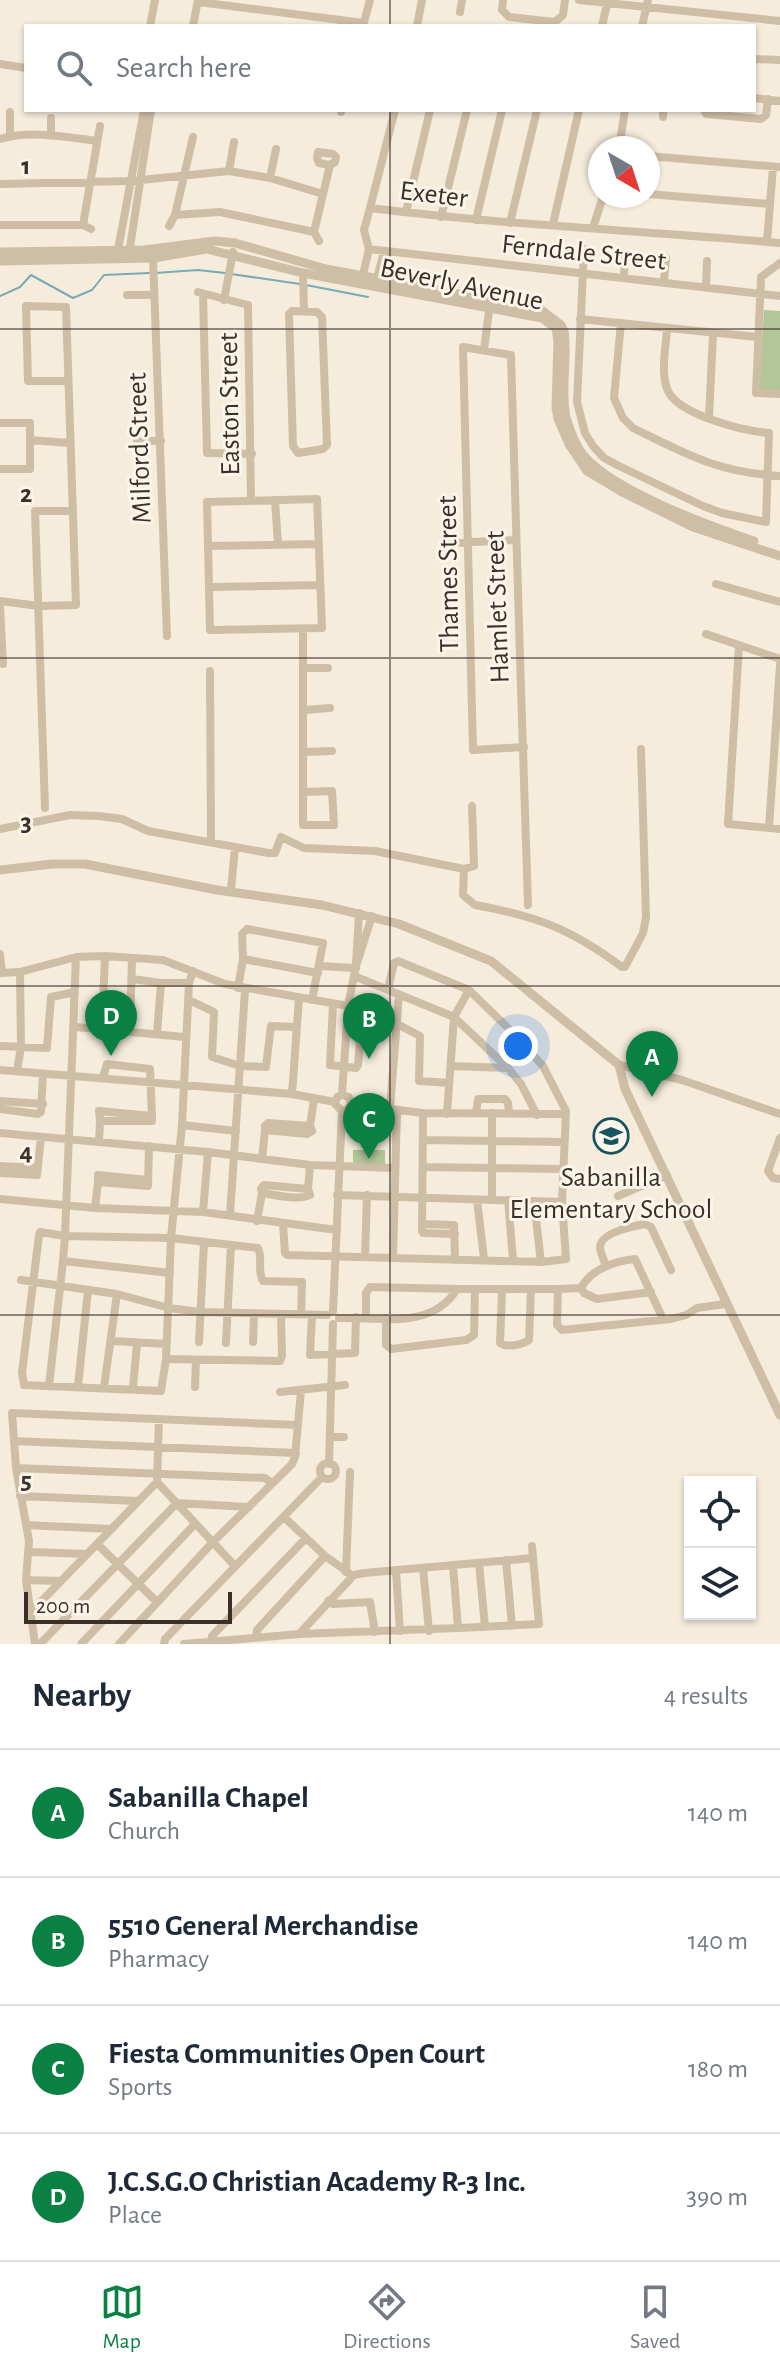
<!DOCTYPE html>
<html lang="en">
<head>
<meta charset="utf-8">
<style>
	body { margin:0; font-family:"Alegreya Sans",sans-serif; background:#f6f6f7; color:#1f2937 }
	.controls { position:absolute; right:24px; bottom:24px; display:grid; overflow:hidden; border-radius:0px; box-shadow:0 2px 6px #0004 }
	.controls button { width:72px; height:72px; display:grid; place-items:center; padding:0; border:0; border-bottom:2px solid #e0e1e3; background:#fff; color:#1f2937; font:40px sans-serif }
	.compass { position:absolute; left:588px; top:136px; width:72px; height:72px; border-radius:50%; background:#fff; box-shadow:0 2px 6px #0004; rotate:141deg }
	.scale { position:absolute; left:24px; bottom:20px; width:208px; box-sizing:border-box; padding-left:8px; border:4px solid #3a3028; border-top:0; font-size:22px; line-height:28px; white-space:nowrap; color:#3a3028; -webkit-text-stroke:6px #fcf5e9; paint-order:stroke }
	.you { position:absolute; left:518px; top:1046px; width:28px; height:28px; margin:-20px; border:6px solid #fff; border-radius:50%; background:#1a73e8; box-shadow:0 0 0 12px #1a73e833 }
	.badge { display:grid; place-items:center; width:52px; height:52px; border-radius:50%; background:#0b8043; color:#fff; font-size:26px; font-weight:700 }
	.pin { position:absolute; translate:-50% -66px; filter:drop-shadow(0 2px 4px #0008) }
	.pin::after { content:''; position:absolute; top:42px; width:28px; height:24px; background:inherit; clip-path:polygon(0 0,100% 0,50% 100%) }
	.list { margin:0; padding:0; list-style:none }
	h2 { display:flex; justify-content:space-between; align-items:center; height:104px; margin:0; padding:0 32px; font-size:34px }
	h2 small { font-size:26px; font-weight:400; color:#747a83 }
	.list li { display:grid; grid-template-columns:52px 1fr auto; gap:24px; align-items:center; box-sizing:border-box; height:128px; padding:0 32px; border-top:2px solid #e0e1e3 }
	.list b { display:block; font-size:30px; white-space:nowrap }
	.list p { margin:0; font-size:26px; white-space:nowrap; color:#747a83 }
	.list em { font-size:26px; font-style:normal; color:#747a83 }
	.icon { flex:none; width:44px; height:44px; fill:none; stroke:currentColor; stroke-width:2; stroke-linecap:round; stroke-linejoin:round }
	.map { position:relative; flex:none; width:780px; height:1644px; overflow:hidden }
	.search { position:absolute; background:#fff; box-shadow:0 2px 6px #0004; left:24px; right:24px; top:24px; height:88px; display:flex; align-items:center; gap:20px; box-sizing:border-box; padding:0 28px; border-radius:0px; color:#747a83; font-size:30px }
	.sheet { height:616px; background:#fff }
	nav { display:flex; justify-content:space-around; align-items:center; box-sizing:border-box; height:112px; border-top:2px solid #e0e1e3; background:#fff; font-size:22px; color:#747a83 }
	nav a { display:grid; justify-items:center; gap:4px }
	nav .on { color:#0b8043 }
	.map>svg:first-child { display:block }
	.green { fill:#b2c69a }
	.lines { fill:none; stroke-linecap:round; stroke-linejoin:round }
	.stream { stroke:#78abb5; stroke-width:2 }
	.minor { stroke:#cfbea6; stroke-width:8 }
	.tertiary { stroke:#cfbea6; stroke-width:9 }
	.grid { fill:none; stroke:#3a3028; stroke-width:2; stroke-opacity:0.55 }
	.labels { text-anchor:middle; stroke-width:6; stroke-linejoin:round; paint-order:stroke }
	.street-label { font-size:28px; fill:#3a3028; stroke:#fcf5e9 }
	.poi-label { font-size:28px; fill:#3a3028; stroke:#fcf5e9 }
	.grid-label { font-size:26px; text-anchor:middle; font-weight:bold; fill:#3a3028; stroke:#fcf5e9; stroke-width:6; stroke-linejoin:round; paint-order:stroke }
</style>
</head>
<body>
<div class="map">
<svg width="780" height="1644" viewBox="0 0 780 1644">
	<rect width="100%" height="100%" fill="#f5ecdc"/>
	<path class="green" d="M 764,310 L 780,311 L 780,394 L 759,392 Z
		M 353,1150 L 385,1150 L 385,1168 L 353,1167 Z"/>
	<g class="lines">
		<path class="stream" d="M 155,273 L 198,270 L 225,273
			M 231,274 L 300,284
			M 306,285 L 368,297
			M 0,296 L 20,287 L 31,275 L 73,298 L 92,290 L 104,275 L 149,273"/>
		<path class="minor" d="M 503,0 L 502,10 L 509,17 L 555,22 L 563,15 L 565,0
			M 579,0 L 780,21
			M 198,2 L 364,23
			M 460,12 L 462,0
			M 150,26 L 155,0
			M 193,26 L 198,0
			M 363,26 L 370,0
			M 417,26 L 422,0
			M 602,26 L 607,4
			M 642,26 L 648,0
			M 754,59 L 780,60
			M 0,64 L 26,68
			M 754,98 L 780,101
			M 341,110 L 341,112
			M 395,110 L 370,208 C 506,225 643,231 780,243
			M 704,110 L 706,114 L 761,119 L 766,115 L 768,99
			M 10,112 L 10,136
			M 663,117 L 663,110
			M 51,135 L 51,118
			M 0,139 C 31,130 65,137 97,141
			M 619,148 L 625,110
			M 648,156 L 780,167
			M 229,171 L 234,142
			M 270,178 L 276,149
			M 0,184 L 131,181 L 229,171 L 270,178 L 323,194
			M 648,194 L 770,204
			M 406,212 L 430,110
			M 175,215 L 193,137
			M 441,217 L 467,110
			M 476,220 L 502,110
			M 510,223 L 537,110
			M 553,224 L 579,110
			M 0,225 L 83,225 L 91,229
			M 83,225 L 100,126
			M 169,226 L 175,215 L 220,212 L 314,232 L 319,241
			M 593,228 L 603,196
			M 314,232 L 330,165 L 335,162 L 336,157 L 333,154 L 318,152 L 317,158 L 319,163 L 330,165
			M 767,242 L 773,167
			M 369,249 L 364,230 L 370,208
			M 584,249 L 577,402 L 585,433 L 593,446 L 604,458 L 619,466 L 703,506 L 722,513 L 766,522 L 769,433 C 744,431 679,415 668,391 C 660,374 666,347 667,329
			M 129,254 L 151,110
			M 117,255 L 144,110
			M 153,258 L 167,636
			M 780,263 L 761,277 L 756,393 L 780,394
			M 303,273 L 304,311
			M 624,277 L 625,254
			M 362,279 L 369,249 L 780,296
			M 664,281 L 666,258
			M 376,282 L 384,252
			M 706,286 L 707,261
			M 198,292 L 248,305
			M 127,295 L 154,295
			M 203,295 L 207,453 L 252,454
			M 224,300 L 233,252
			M 248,305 L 251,501
			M 292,311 L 317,312 L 322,317 L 327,445 L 323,449 L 298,453 L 293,446 L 289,314 Z
			M 580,319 L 757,337
			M 621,323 L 614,398 L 623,418 L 633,428 C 688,455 717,472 780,476
			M 484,350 L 490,303
			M 709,417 L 713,334
			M 0,423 L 30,423 L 30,469 L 0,469
			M 30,440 L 70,443
			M 137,441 L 161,441
			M 317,499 L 322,628 L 210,630 L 207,502 Z
			M 275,500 L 278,544
			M 450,543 L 515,540
			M 208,546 L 319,544
			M 716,584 L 780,602
			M 210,587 L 320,585
			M 0,601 L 39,606 L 76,605 L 66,307 L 26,306 L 28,381 L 67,381
			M 0,607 L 3,664
			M 303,629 L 303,825 L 334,825 L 332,791 L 304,792
			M 706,634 L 780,659
			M 739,646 L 728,824 L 780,829
			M 304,668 L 328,668
			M 210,671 L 211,841
			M 305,710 L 330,708
			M 524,747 L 473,750 L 463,347 L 511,355 C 515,538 523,722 528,905
			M 304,752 L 332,751
			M 45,808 L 35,511 L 72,511
			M 769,828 L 780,665
			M 0,829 L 70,815 L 99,816 L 122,819 L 148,831 L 268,853 L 275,853 L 281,837 L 304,848 L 375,851 L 464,869 L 474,866 L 472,806
			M 464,869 L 463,895 L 475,905 C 537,916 571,929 622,967 L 625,967 L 643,933 L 646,917 L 641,749
			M 231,890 L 235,847
			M 0,954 L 2,973
			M 76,957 L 65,1236 L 40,1232 L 39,1235 L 22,1373 L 24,1385 L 161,1391 L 166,1359 L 171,1238 L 182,1125 L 189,983 L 193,971
			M 243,959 L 318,973
			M 356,964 L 359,913
			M 320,966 L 356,968
			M 0,973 L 20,972 L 76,957 L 105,956 L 163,960 L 225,984 L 348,1006
			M 354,976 L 454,1017 L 508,1068 L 521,1084 L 537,1115
			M 133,979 L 161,983 L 189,983
			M 238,988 L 243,959 L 242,934 L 247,929 L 323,943 L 312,1000
			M 189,1000 L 214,1012 L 212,1057 L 240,1066 L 266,1067 L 271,1026 L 296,1027
			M 333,1004 L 330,1065 L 356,1068 L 358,1065 L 362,1016 L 358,1013 L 348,1013
			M 397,1024 L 420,1036 L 419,1081 L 449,1083
			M 75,1027 L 185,1037
			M 102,1028 L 105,956
			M 130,1031 L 132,958
			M 157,1034 L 161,983
			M 0,1046 L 47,1048 L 51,997 L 75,992
			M 619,1065 L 682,1080 L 780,1114
			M 451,1066 L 508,1068
			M 0,1070 L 292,1094 L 335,1102
			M 17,1071 L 21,1047 L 20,972
			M 292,1094 L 299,998
			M 342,1095 L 349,1097 L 351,1104 L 347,1110 L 342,1111 L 335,1104 L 337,1097 L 342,1095 L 348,1006 L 356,966 L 372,916
			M 0,1101 L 43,1104
			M 351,1104 L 423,1113 L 566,1114
			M 390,1108 L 399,995
			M 0,1109 L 38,1114 L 41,1112 L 43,1074
			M 423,1113 L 422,1231 L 423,1233 L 455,1234
			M 476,1113 L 478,1099 L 505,1099 L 508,1103 L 509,1113
			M 447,1114 L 454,1017 L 469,990
			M 100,1121 L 99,1111 L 152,1116
			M 182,1125 L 236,1131
			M 265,1126 L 265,1130 L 307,1134 L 312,1131
			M 265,1126 L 268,1123 L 310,1126 L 312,1131
			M 310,1126 L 314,1099
			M 0,1133 L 208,1152 L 310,1165 L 394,1168
			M 780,1138 L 768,1171 L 773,1178 L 780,1179
			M 425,1140 L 564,1142
			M 99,1142 L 100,1121 L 152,1121 L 152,1116 L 150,1069 L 107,1064 L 103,1077
			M 262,1159 L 265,1130
			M 0,1166 L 38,1168
			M 424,1167 L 562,1169
			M 0,1173 L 37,1175 L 41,1137
			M 98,1182 L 98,1175 L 148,1180
			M 261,1189 L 264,1185 L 308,1189 L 310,1195
			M 261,1189 L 262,1193 C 276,1195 298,1201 310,1195
			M 308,1189 L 310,1165
			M 337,1195 L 562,1202
			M 618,1196 L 667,1175
			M 0,1199 L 95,1208 L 203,1212 L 337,1230
			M 477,1200 L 484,1259
			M 492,1200 L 492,1113
			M 508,1200 L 513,1260
			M 534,1202 L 541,1262
			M 95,1208 L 98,1182 L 148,1186 L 149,1146
			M 203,1212 L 208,1152
			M 230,1215 L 245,990
			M 257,1221 L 262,1193
			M 283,1224 L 285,1253 L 287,1255 L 541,1262 L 566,1259 L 562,1202 L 566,1111 L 543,1066 L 507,1027 L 469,990 L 398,961 L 394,963 L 388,989
			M 422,1224 L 454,1225 L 455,1260
			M 365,1257 L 367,1195
			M 393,1257 L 397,1110
			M 63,1261 L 65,1236 L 171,1238 L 258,1248 C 263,1258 257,1271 263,1281 L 302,1282 L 301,1314
			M 606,1266 C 604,1260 600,1252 600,1247 C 601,1232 634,1226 645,1224 L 651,1227 L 671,1270
			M 21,1280 L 117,1294 L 169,1308 L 200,1312 L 327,1315
			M 581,1288 L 584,1293 L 597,1299 L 651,1292
			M 502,1291 L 500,1343 C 507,1348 522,1345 529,1340 L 531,1289
			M 333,1311 L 342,1111
			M 312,1315 L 310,1355 L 355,1353 L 356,1317
			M 366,1317 L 366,1293 L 370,1287 L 457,1289
			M 339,1318 C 381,1317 432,1330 457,1289 L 558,1289
			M 386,1318 L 386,1345 L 391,1349 L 466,1340 L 474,1335 L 475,1289
			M 663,1319 L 635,1259 C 615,1261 591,1269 581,1288 L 558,1289 L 557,1325 L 562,1330 L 671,1319 L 686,1315 L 697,1308 L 725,1304
			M 111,1341 L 166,1344
			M 199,1342 L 204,1242
			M 253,1342 L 254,1314
			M 226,1343 L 231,1245
			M 166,1359 L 280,1361 L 282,1356 L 281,1314
			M 49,1386 L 63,1261 L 170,1273
			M 78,1386 L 88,1290
			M 104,1387 L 117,1294
			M 195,1387 L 196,1360
			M 133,1388 L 137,1343
			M 280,1392 L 345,1385
			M 159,1420 L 157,1482 L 234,1565
			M 330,1437 L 344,1437
			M 14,1441 L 296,1453
			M320 1471a8 8 0 1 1 16 0a8 8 0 1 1-16 0Z
			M 329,1464 L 333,1324
			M 16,1468 L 265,1478 L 272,1483
			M 20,1496 L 138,1501
			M 284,1517 L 325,1556 L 349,1573
			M 26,1525 L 111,1529
			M 97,1544 L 157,1602
			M 30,1552 L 87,1554
			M 506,1560 L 512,1626
			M 479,1563 L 485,1627
			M 423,1568 L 429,1631
			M 396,1570 L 400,1631
			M 346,1572 L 350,1472
			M 26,1580 L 61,1581
			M 328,1601 L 333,1604 L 370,1602 L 375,1632
			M 30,1613 L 157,1482
			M 458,1628 L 539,1624 L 532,1546
			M 299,1634 L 458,1628 L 453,1566
			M 256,1637 L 257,1630 L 325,1556
			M 211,1641 L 212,1636 L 306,1538
			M 35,1644 L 26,1580 L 29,1541 L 16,1468 L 12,1413 L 298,1425
			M 40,1644 L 177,1503 L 249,1507
			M 81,1644 L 195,1524
			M 119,1644 L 212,1543 L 292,1464 L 295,1457 L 301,1391
			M 164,1644 L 165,1639 L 322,1477
			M 184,1644 L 299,1634 L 354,1575 L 364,1573 L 532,1558"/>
		<path class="tertiary" d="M 0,252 L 144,250 L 215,241 L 235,243 L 326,269 L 540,309 L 561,325 L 564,331 C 568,359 560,389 566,417 C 570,431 575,445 584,456 C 614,491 709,526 754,541
			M 0,261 L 153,258 L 207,249 L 303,273 L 542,318 L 556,328 L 558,341 L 556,408 L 558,419 L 569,444 L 587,471 L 622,492 L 693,527 L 780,556
			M 0,870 L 52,864 L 85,864 L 217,890 L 322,905 L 399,924 L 491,961 L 619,1065 L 625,1089 L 780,1415"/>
	</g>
	<path class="grid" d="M 390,0 L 390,26M 390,110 L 390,1644M 0,329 L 780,329M 0,658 L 780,658M 0,986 L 780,986M 0,1315 L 780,1315"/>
	<defs>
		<symbol id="school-ring" viewBox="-11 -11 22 22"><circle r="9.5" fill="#fcf5e9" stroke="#185361" stroke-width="1.5"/><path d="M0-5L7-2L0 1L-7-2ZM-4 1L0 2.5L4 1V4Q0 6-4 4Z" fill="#185361"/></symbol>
	</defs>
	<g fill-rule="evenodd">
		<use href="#school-ring" x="591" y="1116" width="40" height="40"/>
	</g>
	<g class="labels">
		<g class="street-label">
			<text transform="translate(434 193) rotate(7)" y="10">Exeter</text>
			<text transform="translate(584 251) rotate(6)" y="10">Ferndale Street</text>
			<text transform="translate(462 283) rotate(12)" y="10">Beverly Avenue</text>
			<text transform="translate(228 404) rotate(-91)" y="10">Easton Street</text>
			<text transform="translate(138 448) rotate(-92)" y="10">Milford Street</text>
			<text transform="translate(447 574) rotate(-91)" y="10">Thames Street</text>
			<text transform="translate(496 607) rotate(-92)" y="10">Hamlet Street</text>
		</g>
		<g class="poi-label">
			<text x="611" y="1186">Sabanilla<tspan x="611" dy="32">Elementary School</tspan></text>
		</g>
	</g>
	<g class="grid-label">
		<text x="26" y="174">1</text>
		<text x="26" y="502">2</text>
		<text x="26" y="831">3</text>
		<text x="26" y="1160">4</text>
		<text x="26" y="1489">5</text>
	</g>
</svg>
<div class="controls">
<button><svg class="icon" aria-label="locate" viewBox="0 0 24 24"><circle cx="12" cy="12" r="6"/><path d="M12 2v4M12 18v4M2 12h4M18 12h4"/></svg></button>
<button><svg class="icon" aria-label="layers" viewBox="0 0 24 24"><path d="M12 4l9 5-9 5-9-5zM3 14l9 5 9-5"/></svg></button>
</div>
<svg class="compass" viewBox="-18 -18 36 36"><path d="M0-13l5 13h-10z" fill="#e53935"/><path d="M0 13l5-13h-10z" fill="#747a83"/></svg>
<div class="scale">200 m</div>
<div class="you"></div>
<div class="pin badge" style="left:652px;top:1097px">A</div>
<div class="pin badge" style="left:369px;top:1059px">B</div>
<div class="pin badge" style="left:369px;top:1159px">C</div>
<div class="pin badge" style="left:111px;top:1056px">D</div>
<div class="search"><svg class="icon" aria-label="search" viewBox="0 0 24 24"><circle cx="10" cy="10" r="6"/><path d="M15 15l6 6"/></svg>Search here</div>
</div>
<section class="sheet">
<h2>Nearby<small>4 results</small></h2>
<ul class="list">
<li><span class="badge">A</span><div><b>Sabanilla Chapel</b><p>Church</p></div><em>140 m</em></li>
<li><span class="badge">B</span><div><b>5510 General Merchandise</b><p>Pharmacy</p></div><em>140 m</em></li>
<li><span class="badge">C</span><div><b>Fiesta Communities Open Court</b><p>Sports</p></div><em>180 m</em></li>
<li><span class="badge">D</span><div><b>J.C.S.G.O Christian Academy R-3 Inc.</b><p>Place</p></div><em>390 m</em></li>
</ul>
</section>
<nav>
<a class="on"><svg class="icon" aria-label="map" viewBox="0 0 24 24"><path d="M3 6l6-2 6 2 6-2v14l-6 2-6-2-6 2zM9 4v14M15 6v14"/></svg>Map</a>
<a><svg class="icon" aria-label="directions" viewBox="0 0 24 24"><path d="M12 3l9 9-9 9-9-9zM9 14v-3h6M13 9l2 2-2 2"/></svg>Directions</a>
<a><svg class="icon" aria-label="saved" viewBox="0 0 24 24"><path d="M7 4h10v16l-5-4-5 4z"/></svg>Saved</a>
</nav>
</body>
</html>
